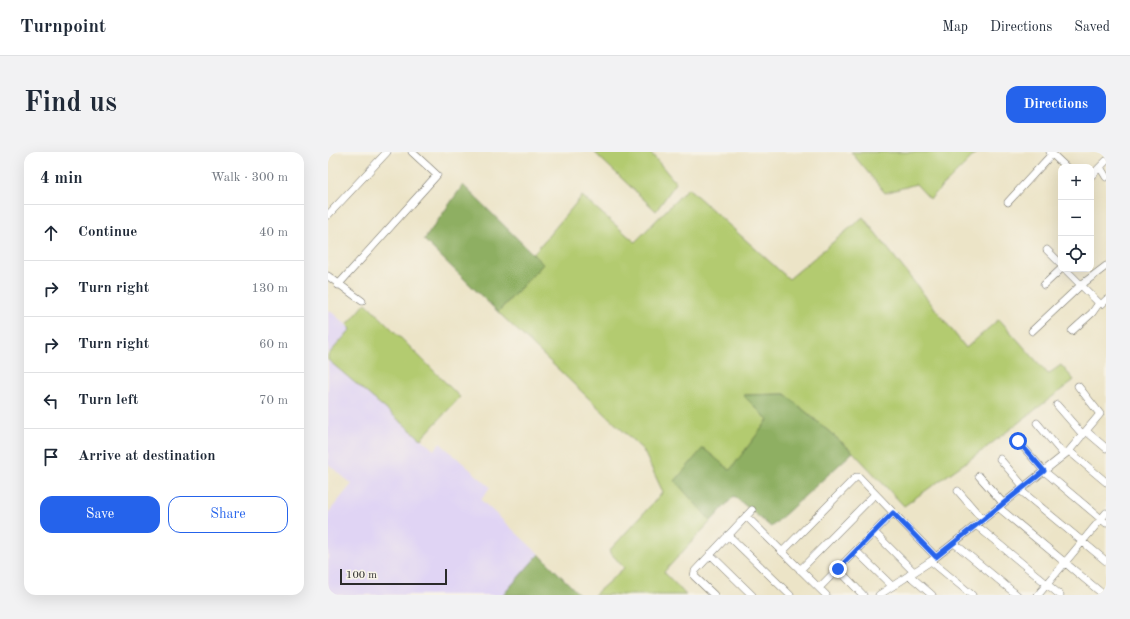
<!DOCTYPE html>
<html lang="en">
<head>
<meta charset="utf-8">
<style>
	body { margin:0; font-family:"Old Standard TT",serif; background:#f2f2f3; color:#1f2937 }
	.controls { position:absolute; right:12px; top:12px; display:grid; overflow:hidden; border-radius:8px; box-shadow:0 4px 16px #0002 }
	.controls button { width:36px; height:36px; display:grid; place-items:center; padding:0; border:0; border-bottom:1px solid #e0e1e3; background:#fff; color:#1f2937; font:20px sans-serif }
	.scale { position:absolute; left:12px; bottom:10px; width:107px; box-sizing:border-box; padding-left:4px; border:2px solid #2b2b2b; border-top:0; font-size:11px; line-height:14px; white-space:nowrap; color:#2b2b2b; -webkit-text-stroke:3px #f7f3e8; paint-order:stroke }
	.stop { position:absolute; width:12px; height:12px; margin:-9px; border:3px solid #2563eb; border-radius:50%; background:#fff }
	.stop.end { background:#2563eb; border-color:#fff; box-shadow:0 1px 4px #0008 }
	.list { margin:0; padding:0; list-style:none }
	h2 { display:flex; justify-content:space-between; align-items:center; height:52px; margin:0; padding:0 16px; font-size:17px }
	h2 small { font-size:13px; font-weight:400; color:#747a83 }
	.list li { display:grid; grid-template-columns:26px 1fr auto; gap:12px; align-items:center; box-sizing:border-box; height:56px; padding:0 16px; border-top:1px solid #e0e1e3 }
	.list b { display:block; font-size:15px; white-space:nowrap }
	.list em { font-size:13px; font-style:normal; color:#747a83 }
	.actions { display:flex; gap:8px; padding:12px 16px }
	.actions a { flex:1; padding:9px 0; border:1px solid #2563eb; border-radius:12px; text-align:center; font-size:14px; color:#2563eb }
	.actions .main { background:#2563eb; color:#fff }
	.icon { flex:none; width:22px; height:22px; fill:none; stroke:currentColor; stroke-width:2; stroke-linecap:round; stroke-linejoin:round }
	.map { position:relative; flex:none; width:778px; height:443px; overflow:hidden; border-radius:12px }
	header { display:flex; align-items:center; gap:24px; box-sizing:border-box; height:56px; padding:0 20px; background:#fff; border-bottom:1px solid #e0e1e3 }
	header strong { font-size:19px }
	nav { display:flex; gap:22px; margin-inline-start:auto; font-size:14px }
	.intro { display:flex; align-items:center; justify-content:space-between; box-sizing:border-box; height:96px; padding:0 24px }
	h1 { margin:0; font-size:28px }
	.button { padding:10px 18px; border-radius:12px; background:#2563eb; color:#fff; font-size:14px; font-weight:700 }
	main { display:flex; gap:24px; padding:0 24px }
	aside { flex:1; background:#fff; border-radius:12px; box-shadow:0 4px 16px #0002 }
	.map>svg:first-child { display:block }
	.built { fill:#e0d4f4 }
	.green { fill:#b3cb70; stroke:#6f7b4e }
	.forest { fill:#8eaf62; stroke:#5c6d46 }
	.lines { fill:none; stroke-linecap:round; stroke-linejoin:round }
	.minor-casing { stroke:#6f6c62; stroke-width:8 }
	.minor { stroke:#fff; stroke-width:7 }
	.route { stroke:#2563eb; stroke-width:5 }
</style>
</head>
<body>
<header>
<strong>Turnpoint</strong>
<nav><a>Map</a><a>Directions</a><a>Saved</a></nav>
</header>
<div class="intro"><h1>Find us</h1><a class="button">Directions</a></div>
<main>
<aside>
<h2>4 min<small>Walk · 300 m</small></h2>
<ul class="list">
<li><svg class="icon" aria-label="ahead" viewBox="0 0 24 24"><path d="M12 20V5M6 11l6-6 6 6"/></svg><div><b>Continue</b></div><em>40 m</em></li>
<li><svg class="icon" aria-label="right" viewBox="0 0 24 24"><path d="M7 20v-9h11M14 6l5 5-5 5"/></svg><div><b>Turn right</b></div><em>130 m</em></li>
<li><svg class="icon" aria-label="right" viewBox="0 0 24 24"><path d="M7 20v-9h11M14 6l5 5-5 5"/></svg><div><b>Turn right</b></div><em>60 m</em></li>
<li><svg class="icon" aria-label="left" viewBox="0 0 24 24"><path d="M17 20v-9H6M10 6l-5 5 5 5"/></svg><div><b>Turn left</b></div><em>70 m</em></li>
<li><svg class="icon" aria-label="arrive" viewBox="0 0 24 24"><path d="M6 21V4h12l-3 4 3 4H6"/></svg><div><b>Arrive at destination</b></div></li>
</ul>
<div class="actions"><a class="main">Save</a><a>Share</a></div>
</aside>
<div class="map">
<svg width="778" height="443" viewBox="0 0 778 443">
	<rect width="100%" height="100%" fill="#f7f3e8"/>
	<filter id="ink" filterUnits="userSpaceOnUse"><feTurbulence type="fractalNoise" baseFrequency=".025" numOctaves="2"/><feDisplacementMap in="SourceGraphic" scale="8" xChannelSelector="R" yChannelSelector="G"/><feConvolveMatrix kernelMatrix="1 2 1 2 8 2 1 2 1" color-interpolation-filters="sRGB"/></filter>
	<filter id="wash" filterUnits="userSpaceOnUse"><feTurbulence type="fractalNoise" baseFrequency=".012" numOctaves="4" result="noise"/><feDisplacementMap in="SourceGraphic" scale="16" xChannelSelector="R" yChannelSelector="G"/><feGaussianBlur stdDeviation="0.9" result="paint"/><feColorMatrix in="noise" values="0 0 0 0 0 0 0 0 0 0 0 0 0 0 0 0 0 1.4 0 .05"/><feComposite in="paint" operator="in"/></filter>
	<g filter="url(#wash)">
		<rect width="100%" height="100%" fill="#ece4c7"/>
		<path class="built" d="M 0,157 L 23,177 L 0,203 Z
			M 0,208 L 106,298 L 112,291 L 162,335 L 153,348 L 211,402 L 175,443 L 0,443 L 0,361 L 24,332 L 0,312 Z"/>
		<path class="green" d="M 266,0 L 322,0 L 348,31 L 328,59 Z
			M 523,0 L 649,0 L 602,47 L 588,32 L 557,41 Z
			M 360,36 L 461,127 L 535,65 L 638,196 L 671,167 L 720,222 L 733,213 L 746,228 L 655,298 L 576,354 L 525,300 L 457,242 L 416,243 L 440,268 L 402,319 L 375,296 L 383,369 L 336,420 L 358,443 L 266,443 L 296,416 L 281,399 L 335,340 L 315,298 L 170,160 L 215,112 L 205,102 L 254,44 L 307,90 Z
			M 38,151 L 132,245 L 93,287 L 0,208 L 0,203 L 23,177 L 19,173 Z"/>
		<path class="forest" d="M 135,33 L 215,112 L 170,160 L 96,88 Z
			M 457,242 L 525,300 L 443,375 L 406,344 L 383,369 L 347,329 L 375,296 L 402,318 L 440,268 L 415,243 Z
			M 211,402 L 252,443 L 175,443 Z"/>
	</g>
	<g filter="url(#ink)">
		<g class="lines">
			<defs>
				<path id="minor" d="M 722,0 L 738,15
					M 772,15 L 778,25
					M 763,24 L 778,9
					M 680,50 L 724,2
					M 0,63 L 59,0
					M 719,98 L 733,112
					M 737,117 L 771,151 L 774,152 L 778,148
					M 0,124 L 34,149
					M 10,133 L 109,23 L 84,0
					M 716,133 L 733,117
					M 704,179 L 753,133 L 778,114
					M 744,179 L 764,161 L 771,151
					M 729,253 L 755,283
					M 709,271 L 736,303
					M 758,279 L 778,296
					M 690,289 L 716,319 L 778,371
					M 741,299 L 778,330
					M 672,307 L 696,335
					M 651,324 L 675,351
					M 692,338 L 778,409
					M 630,339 L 655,368
					M 670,355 L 776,443
					M 418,364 L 498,443
					M 648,373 L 732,443
					M 546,380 L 586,420
					M 400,383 L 462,443
					M 626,391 L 689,443
					M 528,399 L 564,434
					M 454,400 L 528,325 L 531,325 L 608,405
					M 382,402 L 424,443
					M 603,409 L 644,443
					M 510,417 L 535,443
					M 472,418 L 547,342
					M 581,423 L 604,443
					M 491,436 L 565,361
					M 386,443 L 366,424 L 367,419 L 424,358
					M 551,443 L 603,409 L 741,299 L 772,262 L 750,234
					M 710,443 L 778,361"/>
			</defs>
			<use href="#minor" class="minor-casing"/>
			<use href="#minor" class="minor"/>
		</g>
	</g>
	<g class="lines" filter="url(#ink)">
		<path class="route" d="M 510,417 L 565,361 L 608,405 L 716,319 L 690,289"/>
	</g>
</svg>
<div class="controls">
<button>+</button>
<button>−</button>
<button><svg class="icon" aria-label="locate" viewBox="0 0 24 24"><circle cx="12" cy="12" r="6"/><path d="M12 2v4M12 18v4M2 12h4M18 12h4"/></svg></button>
</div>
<div class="scale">100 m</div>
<div class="stop" style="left:690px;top:289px"></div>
<div class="stop end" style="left:510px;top:417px"></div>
</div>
</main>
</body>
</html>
